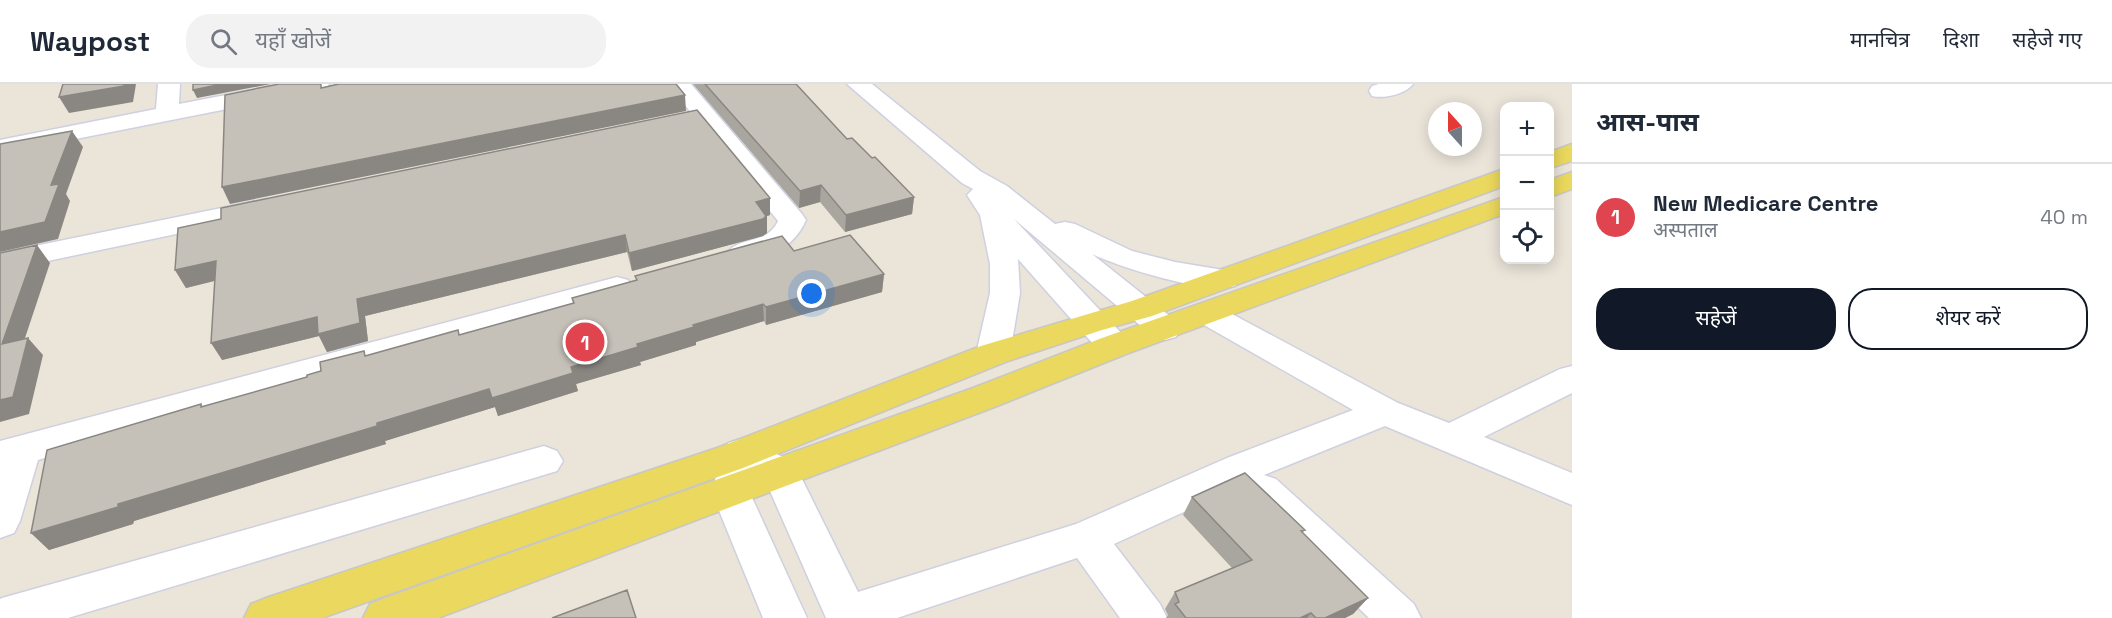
<!DOCTYPE html>
<html lang="hi">
<head>
<meta charset="utf-8">
<style>
	body { margin:0; font-family:"Space Grotesk","Noto Sans Devanagari",sans-serif; background:#f2f2f3; color:#1f2937 }
	.controls { position:absolute; right:18px; top:18px; display:grid; overflow:hidden; border-radius:12px; box-shadow:0 3px 15px #0003 }
	.controls button { width:54px; height:54px; display:grid; place-items:center; padding:0; border:0; border-bottom:2px solid #e0e1e3; background:#fff; color:#1f2937; font:30px sans-serif }
	.compass { position:absolute; left:1428px; top:18px; width:54px; height:54px; border-radius:50%; background:#fff; box-shadow:0 3px 15px #0003; rotate:339deg }
	.you { position:absolute; left:812px; top:210px; width:21px; height:21px; margin:-15px; border:4px solid #fff; border-radius:50%; background:#1a73e8; box-shadow:0 0 0 9px #1a73e833 }
	.badge { display:grid; place-items:center; width:39px; height:39px; border-radius:50%; background:#111827; color:#fff; font-size:20px; font-weight:700 }
	.pin { position:absolute; translate:-50% -50%; border:3px solid #fff; box-shadow:0 2px 6px #0006 }
	.list { margin:0; padding:0; list-style:none }
	h2 { display:flex; justify-content:space-between; align-items:center; height:78px; margin:0; padding:0 24px; font-size:26px }
	h2 small { font-size:20px; font-weight:400; color:#747a83 }
	.list li { display:grid; grid-template-columns:39px 1fr auto; gap:18px; align-items:center; box-sizing:border-box; height:108px; padding:0 24px; border-top:2px solid #e0e1e3 }
	.list b { display:block; font-size:22px; white-space:nowrap }
	.list p { margin:0; font-size:20px; white-space:nowrap; color:#747a83 }
	.list em { font-size:20px; font-style:normal; color:#747a83 }
	.actions { display:flex; gap:12px; padding:18px 24px }
	.actions a { flex:1; padding:14px 0; border:2px solid #111827; border-radius:24px; text-align:center; font-size:21px; color:#111827 }
	.actions .main { background:#111827; color:#fff }
	.icon { flex:none; width:33px; height:33px; fill:none; stroke:currentColor; stroke-width:2; stroke-linecap:round; stroke-linejoin:round }
	.map { position:relative; flex:none; width:1572px; height:534px; overflow:hidden }
	header { display:flex; align-items:center; gap:36px; box-sizing:border-box; height:84px; padding:0 30px; background:#fff; border-bottom:2px solid #e0e1e3 }
	header strong { font-size:28px }
	nav { display:flex; gap:33px; margin-inline-start:auto; font-size:21px }
	.search { width:420px; height:54px; background:#f2f2f3; display:flex; align-items:center; gap:15px; box-sizing:border-box; padding:0 21px; border-radius:24px; color:#747a83; font-size:22px }
	main { display:flex }
	aside { flex:1; background:#fff }
	.map>svg:first-child { display:block }
	.lines { fill:none; stroke-linecap:round; stroke-linejoin:round }
	.minor-casing { stroke:#cfd0e0; stroke-width:3 }
	.major-casing { stroke:#c7c7c7; stroke-width:3 }
	.minor { fill:#fff; fill-rule:evenodd }
	.major { fill:#ebd85e; fill-rule:evenodd }
	.wall { fill:#a9a69f }
	.shaded-wall { fill:#8a8782 }
	.building { fill:#c5c1b9; stroke:#8a8782; stroke-width:1.5 }
</style>
</head>
<body>
<header>
<strong>Waypost</strong>
<div class="search"><svg class="icon" aria-label="search" viewBox="0 0 24 24"><circle cx="10" cy="10" r="6"/><path d="M15 15l6 6"/></svg>यहाँ खोजें</div>
<nav><a>मानचित्र</a><a>दिशा</a><a>सहेजे गए</a></nav>
</header>
<main>
<div class="map">
<svg width="1572" height="534" viewBox="0 0 1572 534">
	<rect width="100%" height="100%" fill="#eae4d9"/>
	<g class="lines">
		<defs>
			<path id="minor" d="M 158,0 L 180,0 L 179,20 L 283,0 L 329,0 L 326,5 L 318,7 L 0,70 L 0,56 L 156,25 Z
				M 668,0 L 691,0 L 802,130 L 806,136 C 795,163 761,183 732,175 L 727,169 C 739,152 767,161 778,137 Z
				M 847,0 L 872,0 L 980,87 L 1007,102 L 1055,140 L 1065,138 L 1075,140 L 1132,167 L 1175,178 L 1235,188 L 1239,195 L 1235,202 C 1204,210 1122,184 1092,170 L 1176,237 L 1181,245 L 1176,253 L 1165,256 L 1154,253 L 1014,135 L 1126,254 L 1130,262 L 1126,270 L 1114,273 L 1102,270 L 1018,175 L 1020,209 L 1010,270 L 1005,278 L 993,282 L 981,278 L 976,270 L 990,209 L 990,180 L 980,131 L 967,111 L 973,105 L 962,99 Z
				M 1379,0 L 1413,0 C 1406,10 1384,15 1372,12 L 1369,7 L 1372,2 Z
				M 266,115 L 276,117 L 280,123 L 276,129 L 0,187 L 0,169 Z
				M 617,193 L 628,196 L 632,203 L 628,210 L 38,376 L 20,437 L 14,449 L 0,454 L 0,357 Z
				M 1208,220 L 1219,223 L 1398,319 L 1449,339 L 1560,285 L 1572,282 L 1572,309 L 1484,353 L 1572,389 L 1572,421 L 1385,342 L 1264,391 L 1276,395 L 1414,520 L 1421,534 L 1369,534 L 1248,417 L 1243,406 L 1247,399 L 1114,460 L 1160,520 L 1167,534 L 1120,534 L 1077,474 L 897,534 L 826,534 L 766,398 L 753,392 L 749,407 L 807,534 L 763,534 L 711,407 L 728,359 L 741,355 L 793,377 L 858,508 L 1076,440 L 1227,374 L 1353,326 L 1197,237 L 1192,230 L 1197,223 Z
				M 544,362 L 557,367 L 563,377 L 557,387 L 68,534 L 0,534 L 0,515 L 2,514 Z"/>
			<path id="major" d="M 1572,60 L 1572,77 L 1550,84 L 1550,68 Z
				M 1504,85 L 1504,102 L 1152,232 L 1102,246 L 1005,278 L 743,384 L 322,534 L 244,534 L 251,520 L 266,514 L 717,364 L 981,262 L 1132,217 Z
				M 1572,88 L 1572,105 L 1550,113 L 1550,96 Z
				M 1504,113 L 1504,130 L 1126,270 L 997,322 L 438,534 L 363,534 L 370,520 L 385,514 L 973,304 L 1102,254 Z"/>
		</defs>
		<use href="#minor" class="minor-casing"/>
		<use href="#major" class="major-casing"/>
		<use href="#minor" class="minor"/>
		<use href="#major" class="major"/>
	</g>
	<path class="wall" d="M 693,0 L 796,0 L 847,55 L 872,74 L 914,113 L 912,130 L 845,148 L 820,118 L 799,124 Z
		M 770,114 L 770,131 L 767,132 L 767,149 L 763,152 L 632,187 L 627,168 L 365,232 L 368,257 L 327,268 L 319,252 L 222,276 L 214,197 L 186,204 L 175,186 Z
		M 794,167 L 884,190 L 882,208 L 766,241 L 764,237 L 696,258 L 696,261 L 640,278 L 641,281 L 576,300 L 578,307 L 498,332 L 495,323 L 385,357 L 386,360 L 134,437 L 133,440 L 49,466 L 31,449 L 201,320 L 203,323 L 307,293 L 321,287 L 366,272 L 460,251 L 573,219 L 572,214 Z
		M 1192,413 L 1305,446 L 1302,449 L 1368,514 L 1353,530 L 1345,534 L 1166,534 L 1168,531 L 1165,525 L 1175,508 L 1232,484 L 1183,431 Z"/>
	<path class="shaded-wall" d="M 124,0 L 136,0 L 133,18 L 69,29 L 59,13 Z
		M 222,0 L 271,0 L 197,14 L 193,6 Z
		M 685,11 L 686,27 L 230,120 L 222,103 Z
		M 72,47 L 83,63 L 66,110 L 70,117 L 58,155 L 0,168 L 0,148 L 51,101 Z
		M 821,101 L 820,118 L 799,124 L 800,107 Z
		M 914,113 L 912,130 L 845,148 L 846,131 Z
		M 770,114 L 770,131 L 767,132 L 767,149 L 763,152 L 632,187 L 629,169 L 756,118 Z
		M 625,151 L 627,168 L 365,232 L 368,257 L 327,268 L 319,252 L 222,276 L 211,259 L 357,215 Z
		M 37,161 L 50,179 L 17,278 L 2,260 Z
		M 216,177 L 226,194 L 186,204 L 175,186 Z
		M 884,190 L 882,208 L 766,241 L 766,223 Z
		M 763,220 L 764,237 L 696,258 L 696,261 L 640,278 L 641,281 L 576,300 L 578,307 L 498,332 L 495,323 L 385,357 L 386,360 L 134,437 L 133,440 L 49,466 L 31,449 L 118,420 L 377,339 L 489,305 L 571,283 L 693,241 Z
		M 28,254 L 43,271 L 29,330 L 0,338 L 0,316 Z
		M 1368,514 L 1353,530 L 1345,534 L 1325,534 Z
		M 1311,529 L 1307,534 L 1300,534 Z"/>
	<path class="building" d="M 63,0 L 124,0 L 124,2 L 59,13 Z
		M 193,0 L 222,0 L 193,6 Z
		M 279,0 L 321,0 L 321,4 L 339,0 L 676,0 L 685,11 L 222,103 L 225,11 Z
		M 705,0 L 796,0 L 847,55 L 852,54 L 872,74 L 875,73 L 914,113 L 846,131 L 821,101 L 800,107 Z
		M 697,26 L 770,114 L 756,118 L 766,132 L 763,135 L 629,169 L 625,151 L 357,215 L 360,239 L 318,250 L 317,233 L 211,259 L 216,177 L 175,186 L 178,144 L 221,135 L 221,124 Z
		M 72,47 L 51,101 L 59,100 L 45,138 L 0,148 L 0,60 Z
		M 850,151 L 884,190 L 766,223 L 763,220 L 693,241 L 694,243 L 637,260 L 638,263 L 571,283 L 573,289 L 492,314 L 489,305 L 377,339 L 377,342 L 118,420 L 118,423 L 31,449 L 47,366 L 201,320 L 201,323 L 307,293 L 307,291 L 321,287 L 320,278 L 364,267 L 365,272 L 458,246 L 459,251 L 574,219 L 572,214 L 637,196 L 635,192 L 782,152 L 794,167 Z
		M 37,161 L 2,260 L 28,254 L 13,313 L 0,316 L 0,169 Z
		M 1245,389 L 1305,446 L 1301,447 L 1368,514 L 1325,534 L 1316,534 L 1311,529 L 1300,534 L 1186,534 L 1175,520 L 1179,518 L 1175,508 L 1252,476 L 1192,413 Z
		M 627,506 L 636,534 L 552,534 Z"/>
</svg>
<div class="controls">
<button>+</button>
<button>−</button>
<button><svg class="icon" aria-label="locate" viewBox="0 0 24 24"><circle cx="12" cy="12" r="6"/><path d="M12 2v4M12 18v4M2 12h4M18 12h4"/></svg></button>
</div>
<svg class="compass" viewBox="-18 -18 36 36"><path d="M0-13l5 13h-10z" fill="#e53935"/><path d="M0 13l5-13h-10z" fill="#747a83"/></svg>
<div class="you"></div>
<div class="pin badge" style="left:585px;top:258px;background:#e0444e">1</div>
</div>
<aside>
<h2>आस-पास<small></small></h2>
<ul class="list">
<li><span class="badge" style="background:#e0444e">1</span><div><b>New Medicare Centre</b><p>अस्पताल</p></div><em>40 m</em></li>
</ul>
<div class="actions"><a class="main">सहेजें</a><a>शेयर करें</a></div>
</aside>
</main>
</body>
</html>
